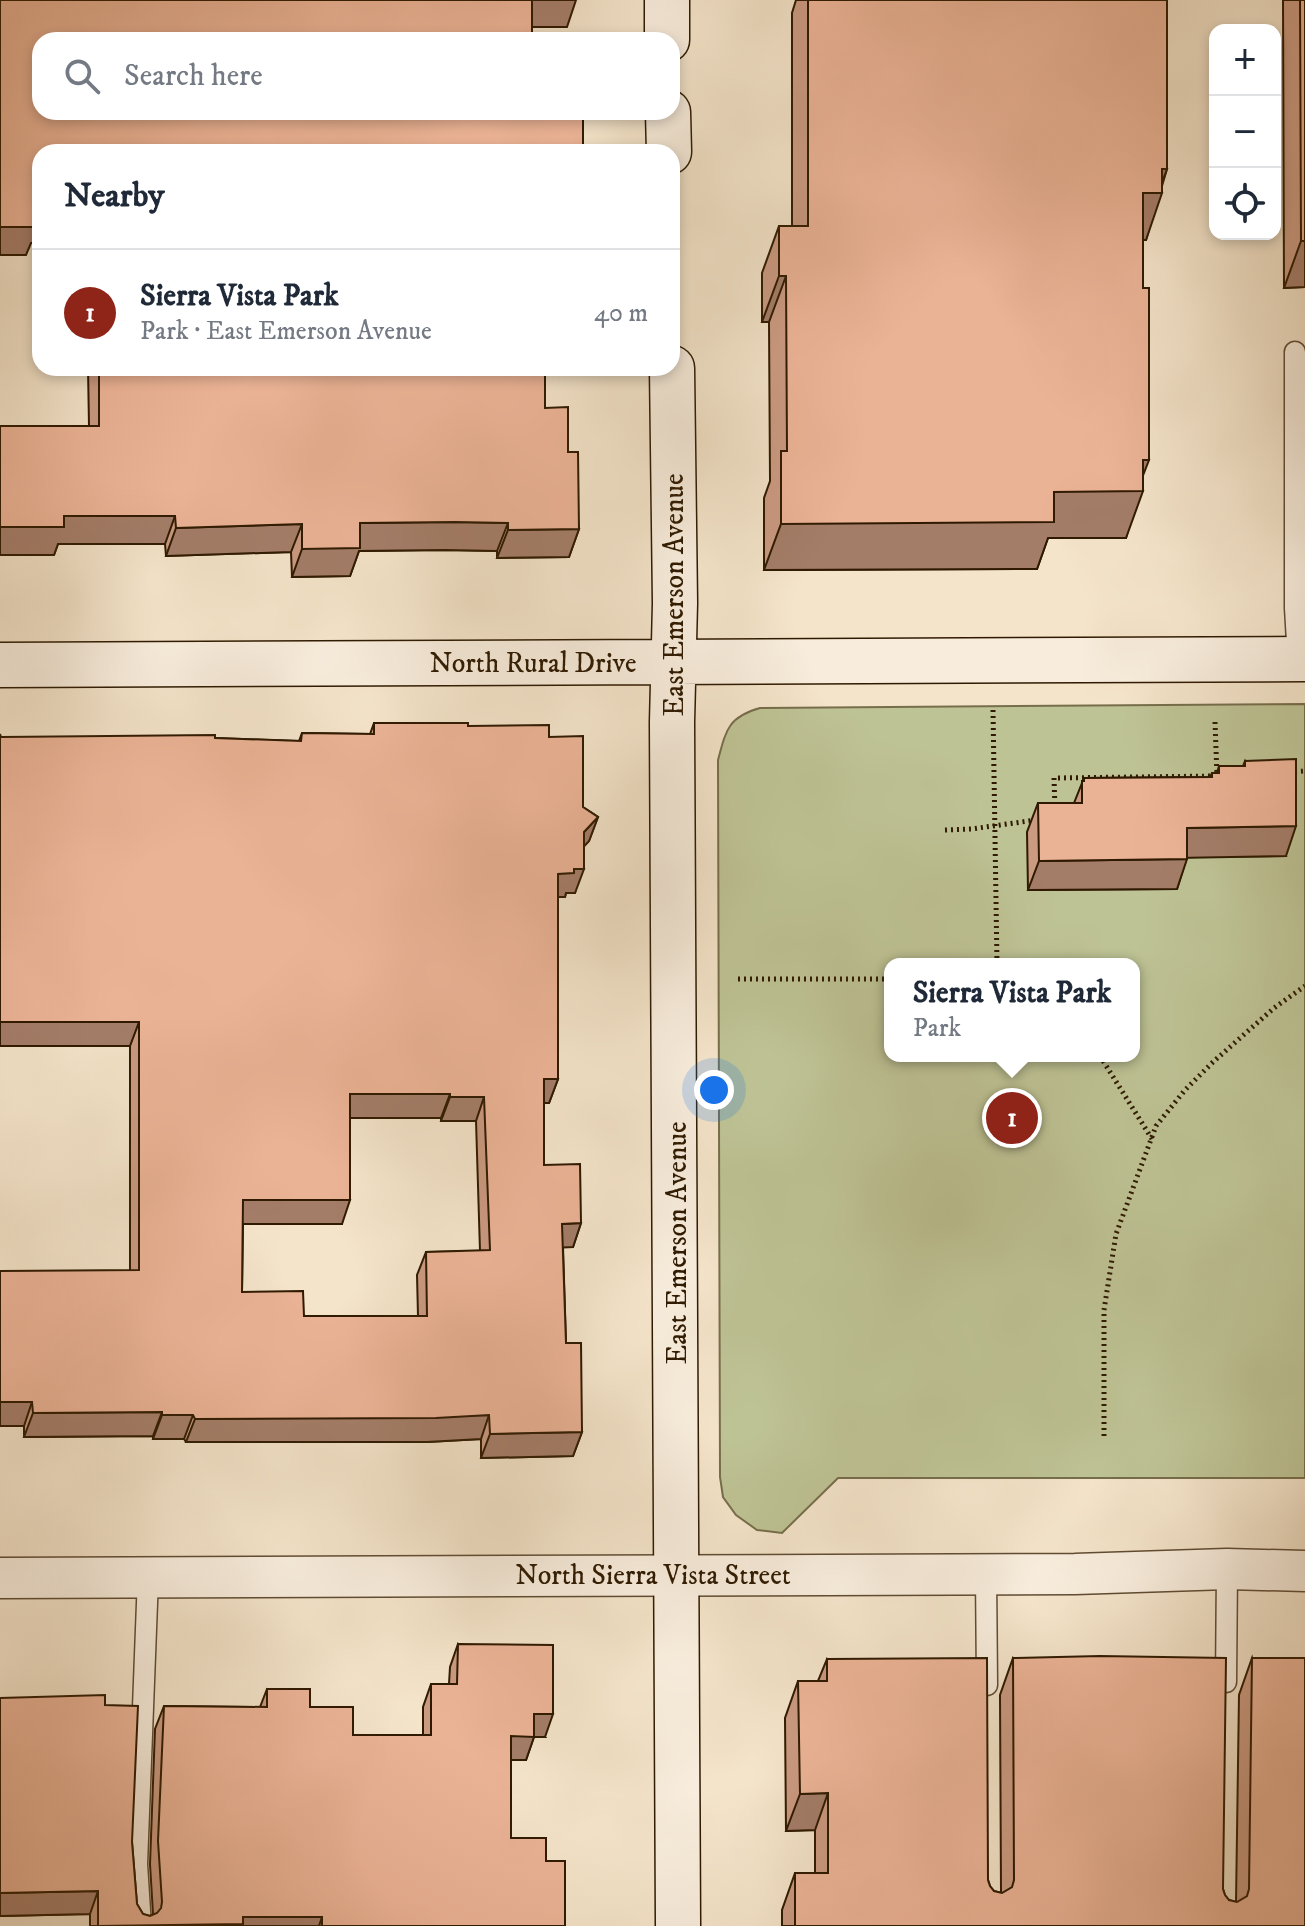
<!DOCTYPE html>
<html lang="en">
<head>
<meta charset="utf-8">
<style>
	body { margin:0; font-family:"IM FELL DW Pica",serif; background:#f6f6f7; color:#1f2937 }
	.controls { position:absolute; right:24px; top:24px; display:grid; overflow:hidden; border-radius:16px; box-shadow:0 4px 12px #0003 }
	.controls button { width:72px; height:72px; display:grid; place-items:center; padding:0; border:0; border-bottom:2px solid #e0e1e3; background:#fff; color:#1f2937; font:40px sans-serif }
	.you { position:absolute; left:714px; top:1090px; width:28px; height:28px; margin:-20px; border:6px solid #fff; border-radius:50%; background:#1a73e8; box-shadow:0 0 0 12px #1a73e833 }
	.badge { display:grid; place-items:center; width:52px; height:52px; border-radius:50%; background:#8f2418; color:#fff; font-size:26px; font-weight:700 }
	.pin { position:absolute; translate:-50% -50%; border:4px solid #fff; box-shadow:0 2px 8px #0006 }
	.popup { position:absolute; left:884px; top:958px; width:256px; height:104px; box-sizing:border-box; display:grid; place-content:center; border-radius:16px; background:#fff; filter:drop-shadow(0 2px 6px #0005); font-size:26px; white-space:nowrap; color:#747a83 }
	.popup b { font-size:30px; color:#1f2937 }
	.popup::after { content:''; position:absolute; left:50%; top:100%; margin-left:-16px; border:16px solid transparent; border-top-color:#fff }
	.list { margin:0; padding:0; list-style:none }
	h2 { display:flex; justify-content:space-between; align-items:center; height:104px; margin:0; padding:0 32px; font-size:34px }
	h2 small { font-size:26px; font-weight:400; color:#747a83 }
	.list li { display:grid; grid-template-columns:52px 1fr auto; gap:24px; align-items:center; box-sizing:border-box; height:128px; padding:0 32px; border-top:2px solid #e0e1e3 }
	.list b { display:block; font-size:30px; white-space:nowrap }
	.list p { margin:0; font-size:26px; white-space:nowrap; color:#747a83 }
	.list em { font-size:26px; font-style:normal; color:#747a83 }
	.icon { flex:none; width:44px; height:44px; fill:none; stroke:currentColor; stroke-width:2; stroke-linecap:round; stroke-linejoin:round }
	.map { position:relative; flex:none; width:1305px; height:1926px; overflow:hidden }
	.search { position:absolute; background:#fff; box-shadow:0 4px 12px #0003; left:32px; top:32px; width:648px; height:88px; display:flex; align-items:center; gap:20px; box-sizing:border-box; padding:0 28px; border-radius:24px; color:#747a83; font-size:30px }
	.panel { position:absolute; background:#fff; box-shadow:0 4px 12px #0003; left:32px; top:144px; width:648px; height:232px; border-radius:24px }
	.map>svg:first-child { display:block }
	.green { fill:#bec395; stroke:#766e4b; stroke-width:2; fill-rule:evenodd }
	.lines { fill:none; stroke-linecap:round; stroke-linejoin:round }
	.lane-casing { stroke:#604c33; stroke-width:23 }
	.street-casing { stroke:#604c33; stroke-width:43 }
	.secondary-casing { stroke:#2f1a01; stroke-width:47 }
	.path { stroke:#2f1a01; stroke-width:5; stroke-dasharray:2 4; stroke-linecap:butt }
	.lane { stroke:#f8eddd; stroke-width:20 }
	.street { stroke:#f8eddd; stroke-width:40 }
	.secondary { stroke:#f8eddd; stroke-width:44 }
	.wall { fill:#ca9a81; stroke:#2f1a01; stroke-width:2; fill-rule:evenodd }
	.shaded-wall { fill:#a47d69; stroke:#2f1a01; stroke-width:2 }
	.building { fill:#ebb396; stroke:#2f1a01; stroke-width:2; fill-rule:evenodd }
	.labels { text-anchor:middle; stroke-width:6; stroke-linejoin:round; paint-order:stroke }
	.street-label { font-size:28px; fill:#2f1a01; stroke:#f8eddd }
</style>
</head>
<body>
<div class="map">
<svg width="1305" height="1926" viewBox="0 0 1305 1926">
	<rect width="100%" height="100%" fill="#f4e4ca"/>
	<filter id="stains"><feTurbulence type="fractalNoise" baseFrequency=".0025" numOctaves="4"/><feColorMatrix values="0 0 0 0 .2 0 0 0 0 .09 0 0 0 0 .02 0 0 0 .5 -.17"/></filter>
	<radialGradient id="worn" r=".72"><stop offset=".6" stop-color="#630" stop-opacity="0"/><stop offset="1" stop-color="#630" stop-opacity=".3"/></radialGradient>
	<path class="green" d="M 1305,704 L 1305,1478 L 838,1478 L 782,1533 L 757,1530 L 736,1515 L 723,1497 L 720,1477 L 718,760 C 726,730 728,717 760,708 ZM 890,964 L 1134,964 L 1134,1056 L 890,1056 Z"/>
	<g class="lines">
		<defs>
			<path id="lane" d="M 1295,352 L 1295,608 L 1298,659
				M 986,1573 L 987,1685
				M 1226,1682 L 1227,1569
				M 141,1926 L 137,1864 L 148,1577"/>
			<path id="street" d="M 0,1578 L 1075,1574 L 1227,1569 L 1305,1571"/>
			<path id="secondary" d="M 667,0 L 667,40
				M 668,112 L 669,152
				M 672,368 L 675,603 L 672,722 L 678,1926
				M 0,665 L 1305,659"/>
		</defs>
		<use href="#lane" class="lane-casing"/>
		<use href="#street" class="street-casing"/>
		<use href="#secondary" class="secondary-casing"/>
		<path class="path" d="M 993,710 L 997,964
			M 1215,722 L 1217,776 L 1219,775
			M 1289,772 L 1305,771
			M 1055,810 L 1054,778 L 1216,776
			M 945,830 L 971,829 L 1036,820
			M 738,979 L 890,979
			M 1100,1056 L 1152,1139
			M 1104,1436 L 1104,1310 L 1116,1234 L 1156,1126 L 1185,1090 L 1213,1062 L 1274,1008 L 1305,986"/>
		<use href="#lane" class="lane"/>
		<use href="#street" class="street"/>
		<use href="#secondary" class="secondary"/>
	</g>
	<path class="wall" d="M 796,0 L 1167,0 L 1167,169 L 1146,240 L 1143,240 L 1143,476 L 1126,538 L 1048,538 L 1037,569 L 764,570 L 764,498 L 770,481 L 769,322 L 762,322 L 762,273 L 779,226 L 792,226 L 792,13 Z
		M 1283,0 L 1305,0 L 1305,287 L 1284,288 Z
		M 88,368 L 545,368 L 545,408 L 568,452 L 579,529 L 569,557 L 497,558 L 497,551 L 445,550 L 359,551 L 350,576 L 292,577 L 291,552 L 166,556 L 165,544 L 58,544 L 54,555 L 89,426 Z
		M 374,723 L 468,726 L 549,737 L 583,807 L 598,817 L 589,841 L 584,846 L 575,893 L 566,893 L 565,897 L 558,897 L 558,1079 L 549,1103 L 544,1103 L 544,1165 L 581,1223 L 573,1247 L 563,1247 L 566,1343 L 582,1432 L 573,1456 L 481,1458 L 481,1439 L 427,1442 L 186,1442 L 184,1439 L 153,1439 L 153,1436 L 24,1437 L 24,1426 L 0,1426 L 130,1270 L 130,1046 L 0,1046 L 1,737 L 215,738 L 299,741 L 302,733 L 370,734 ZM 350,1118 L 441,1118 L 441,1121 L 476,1121 L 480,1251 L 426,1252 L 417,1275 L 418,1316 L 304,1316 L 242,1292 L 243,1224 L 342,1224 Z
		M 1245,761 L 1286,856 L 1187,857 L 1177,889 L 1028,890 L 1027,832 L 1038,803 L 1074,803 L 1084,778 L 1210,777 L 1212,773 L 1217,773 L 1219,766 L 1243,766 Z
		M 458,1644 L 545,1737 L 534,1737 L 526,1760 L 511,1760 L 511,1838 L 546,1861 L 565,1926 L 90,1926 L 90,1914 L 0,1916 L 0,1698 L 105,1705 L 132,1842 L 137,1904 L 143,1914 L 150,1916 L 153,1914 L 150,1864 L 155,1729 L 164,1706 L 260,1707 L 267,1689 L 310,1707 L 353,1735 L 423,1735 L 423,1707 L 431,1684 L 449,1684 L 450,1667 Z
		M 1013,1658 L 1223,1889 L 1225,1895 L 1229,1900 L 1236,1902 L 1239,1695 L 1252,1658 L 1305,1926 L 782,1926 L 782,1910 L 795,1873 L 815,1873 L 815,1830 L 786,1831 L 785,1718 L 798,1681 L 818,1681 L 827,1659 L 988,1880 L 990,1886 L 994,1891 L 1001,1893 L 1000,1695 Z"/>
	<path class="shaded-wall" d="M 531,0 L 576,0 L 567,27 L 522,27 Z
		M 1162,169 L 1167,169 L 1158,193 L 1162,193 L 1146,240 L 1126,240 L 1143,193 Z
		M 36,215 L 40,215 L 40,243 L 31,243 L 26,255 L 0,255 L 0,227 Z
		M 1301,241 L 1305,241 L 1305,287 L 1284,288 Z
		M 779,276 L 786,276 L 769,322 L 762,322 Z
		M 1143,460 L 1149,460 L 1137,491 L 1143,491 L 1126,538 L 1048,538 L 1037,569 L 764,570 L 781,524 Z
		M 64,516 L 175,516 L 165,544 L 58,544 L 54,555 L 0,555 L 0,527 Z
		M 455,522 L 508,523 L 497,551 L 445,550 L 359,551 L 350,576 L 292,577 L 302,549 L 360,523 Z
		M 302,524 L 291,552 L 166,556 L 176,528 Z
		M 579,529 L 569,557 L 497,558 L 508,530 Z
		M 598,817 L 589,841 L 575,856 L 584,832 Z
		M 1296,826 L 1286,856 L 1177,858 L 1187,828 Z
		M 1187,859 L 1177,889 L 1028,890 L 1039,861 Z
		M 574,869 L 584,869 L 575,893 L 566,893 L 565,897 L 549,897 L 558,874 Z
		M 0,1022 L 139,1022 L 130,1046 L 0,1046 Z
		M 544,1079 L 558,1079 L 549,1103 L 535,1103 Z
		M 350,1094 L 450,1094 L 441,1118 L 342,1118 Z
		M 450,1097 L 484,1097 L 476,1121 L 441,1121 Z
		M 243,1200 L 350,1200 L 342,1224 L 234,1224 Z
		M 581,1223 L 573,1247 L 554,1248 L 562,1224 Z
		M 0,1402 L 32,1402 L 24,1426 L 0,1426 Z
		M 162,1412 L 153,1436 L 24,1437 L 33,1413 Z
		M 162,1415 L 193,1415 L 184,1439 L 153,1439 Z
		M 489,1415 L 481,1439 L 427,1442 L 186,1442 L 195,1419 Z
		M 582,1432 L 573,1456 L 481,1458 L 490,1434 Z
		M 534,1714 L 553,1714 L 545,1737 L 534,1737 L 526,1760 L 502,1760 L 511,1736 Z
		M 828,1793 L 815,1830 L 786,1831 L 800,1794 Z
		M 98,1891 L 90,1914 L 0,1916 L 0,1893 Z
		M 243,1917 L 322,1917 L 319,1926 L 98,1926 Z"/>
	<path class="building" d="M 0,0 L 532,0 L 532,40 L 40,40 L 40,112 L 583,112 L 583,152 L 40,152 L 40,215 L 36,215 L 37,227 L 0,227 Z
		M 808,0 L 1167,0 L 1167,169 L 1162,169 L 1162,193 L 1143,193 L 1143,288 L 1149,288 L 1149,460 L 1143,460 L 1143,491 L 1054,492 L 1054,522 L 781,524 L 781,451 L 787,451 L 786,276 L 779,276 L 779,226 L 808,226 Z
		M 1300,0 L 1305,0 L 1305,241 L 1301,241 Z
		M 99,368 L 545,368 L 545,408 L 568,407 L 568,452 L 578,452 L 579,529 L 508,530 L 508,523 L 455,522 L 360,523 L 360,548 L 302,549 L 302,524 L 176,528 L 175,516 L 64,516 L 64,527 L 0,527 L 0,426 L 99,426 Z
		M 374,723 L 468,723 L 468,726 L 549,725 L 549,737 L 583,736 L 583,807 L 598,817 L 584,832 L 584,869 L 574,869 L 574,873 L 558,874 L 558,1079 L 544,1079 L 544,1165 L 580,1164 L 581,1223 L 562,1224 L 566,1343 L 581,1343 L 582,1432 L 490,1434 L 489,1415 L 436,1418 L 195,1419 L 193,1415 L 162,1415 L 162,1412 L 33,1413 L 32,1402 L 0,1402 L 0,1271 L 139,1270 L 139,1022 L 0,1022 L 0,734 L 1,737 L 215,735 L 215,738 L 301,741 L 302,733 L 374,734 ZM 350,1094 L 450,1094 L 450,1097 L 484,1097 L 490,1250 L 426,1252 L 427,1316 L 304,1316 L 303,1291 L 242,1292 L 243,1200 L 350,1200 Z
		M 1296,759 L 1296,826 L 1187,828 L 1187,859 L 1039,861 L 1038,803 L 1082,803 L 1082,781 L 1084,781 L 1084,778 L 1212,777 L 1212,773 L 1219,773 L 1219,766 L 1245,766 L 1245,761 Z
		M 458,1644 L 553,1645 L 553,1714 L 534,1714 L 534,1737 L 511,1736 L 511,1838 L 546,1838 L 546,1861 L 565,1861 L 565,1926 L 322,1926 L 322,1917 L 243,1917 L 243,1924 L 98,1926 L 98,1891 L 0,1893 L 0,1698 L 105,1695 L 105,1705 L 138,1706 L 132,1842 L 137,1904 L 143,1914 L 150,1916 L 157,1913 L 161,1908 L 162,1902 L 158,1841 L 164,1706 L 267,1707 L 267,1689 L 310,1689 L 310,1707 L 353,1707 L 353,1735 L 431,1735 L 431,1684 L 457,1684 Z
		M 1100,1656 L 1226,1658 L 1223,1889 L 1225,1895 L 1229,1900 L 1237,1902 L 1247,1896 L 1249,1889 L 1252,1658 L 1305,1658 L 1305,1926 L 795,1926 L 795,1873 L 828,1873 L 828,1793 L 800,1794 L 798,1681 L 827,1681 L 827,1659 L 987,1658 L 988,1880 L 990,1886 L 994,1891 L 1002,1893 L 1012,1887 L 1014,1880 L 1013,1658 Z"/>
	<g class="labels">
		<g class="street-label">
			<text transform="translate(673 595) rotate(-90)" y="10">East Emerson Avenue</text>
			<text x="533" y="672">North Rural Drive</text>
			<text transform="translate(676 1243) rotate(-90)" y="10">East Emerson Avenue</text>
			<text x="653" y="1584">North Sierra Vista Street</text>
		</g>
	</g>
	<rect width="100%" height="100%" filter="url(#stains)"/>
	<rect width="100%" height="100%" fill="url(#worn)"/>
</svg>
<div class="controls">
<button>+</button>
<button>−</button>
<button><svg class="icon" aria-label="locate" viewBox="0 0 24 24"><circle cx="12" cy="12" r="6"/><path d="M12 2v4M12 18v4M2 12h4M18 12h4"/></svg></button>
</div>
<div class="you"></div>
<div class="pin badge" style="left:1012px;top:1118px">1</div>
<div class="popup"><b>Sierra Vista Park</b>Park</div>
<div class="search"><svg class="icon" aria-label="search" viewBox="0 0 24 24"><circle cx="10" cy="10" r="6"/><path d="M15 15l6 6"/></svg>Search here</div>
<section class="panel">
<h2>Nearby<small></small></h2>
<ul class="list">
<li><span class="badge">1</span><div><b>Sierra Vista Park</b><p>Park · East Emerson Avenue</p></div><em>40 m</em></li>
</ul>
</section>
</div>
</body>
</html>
